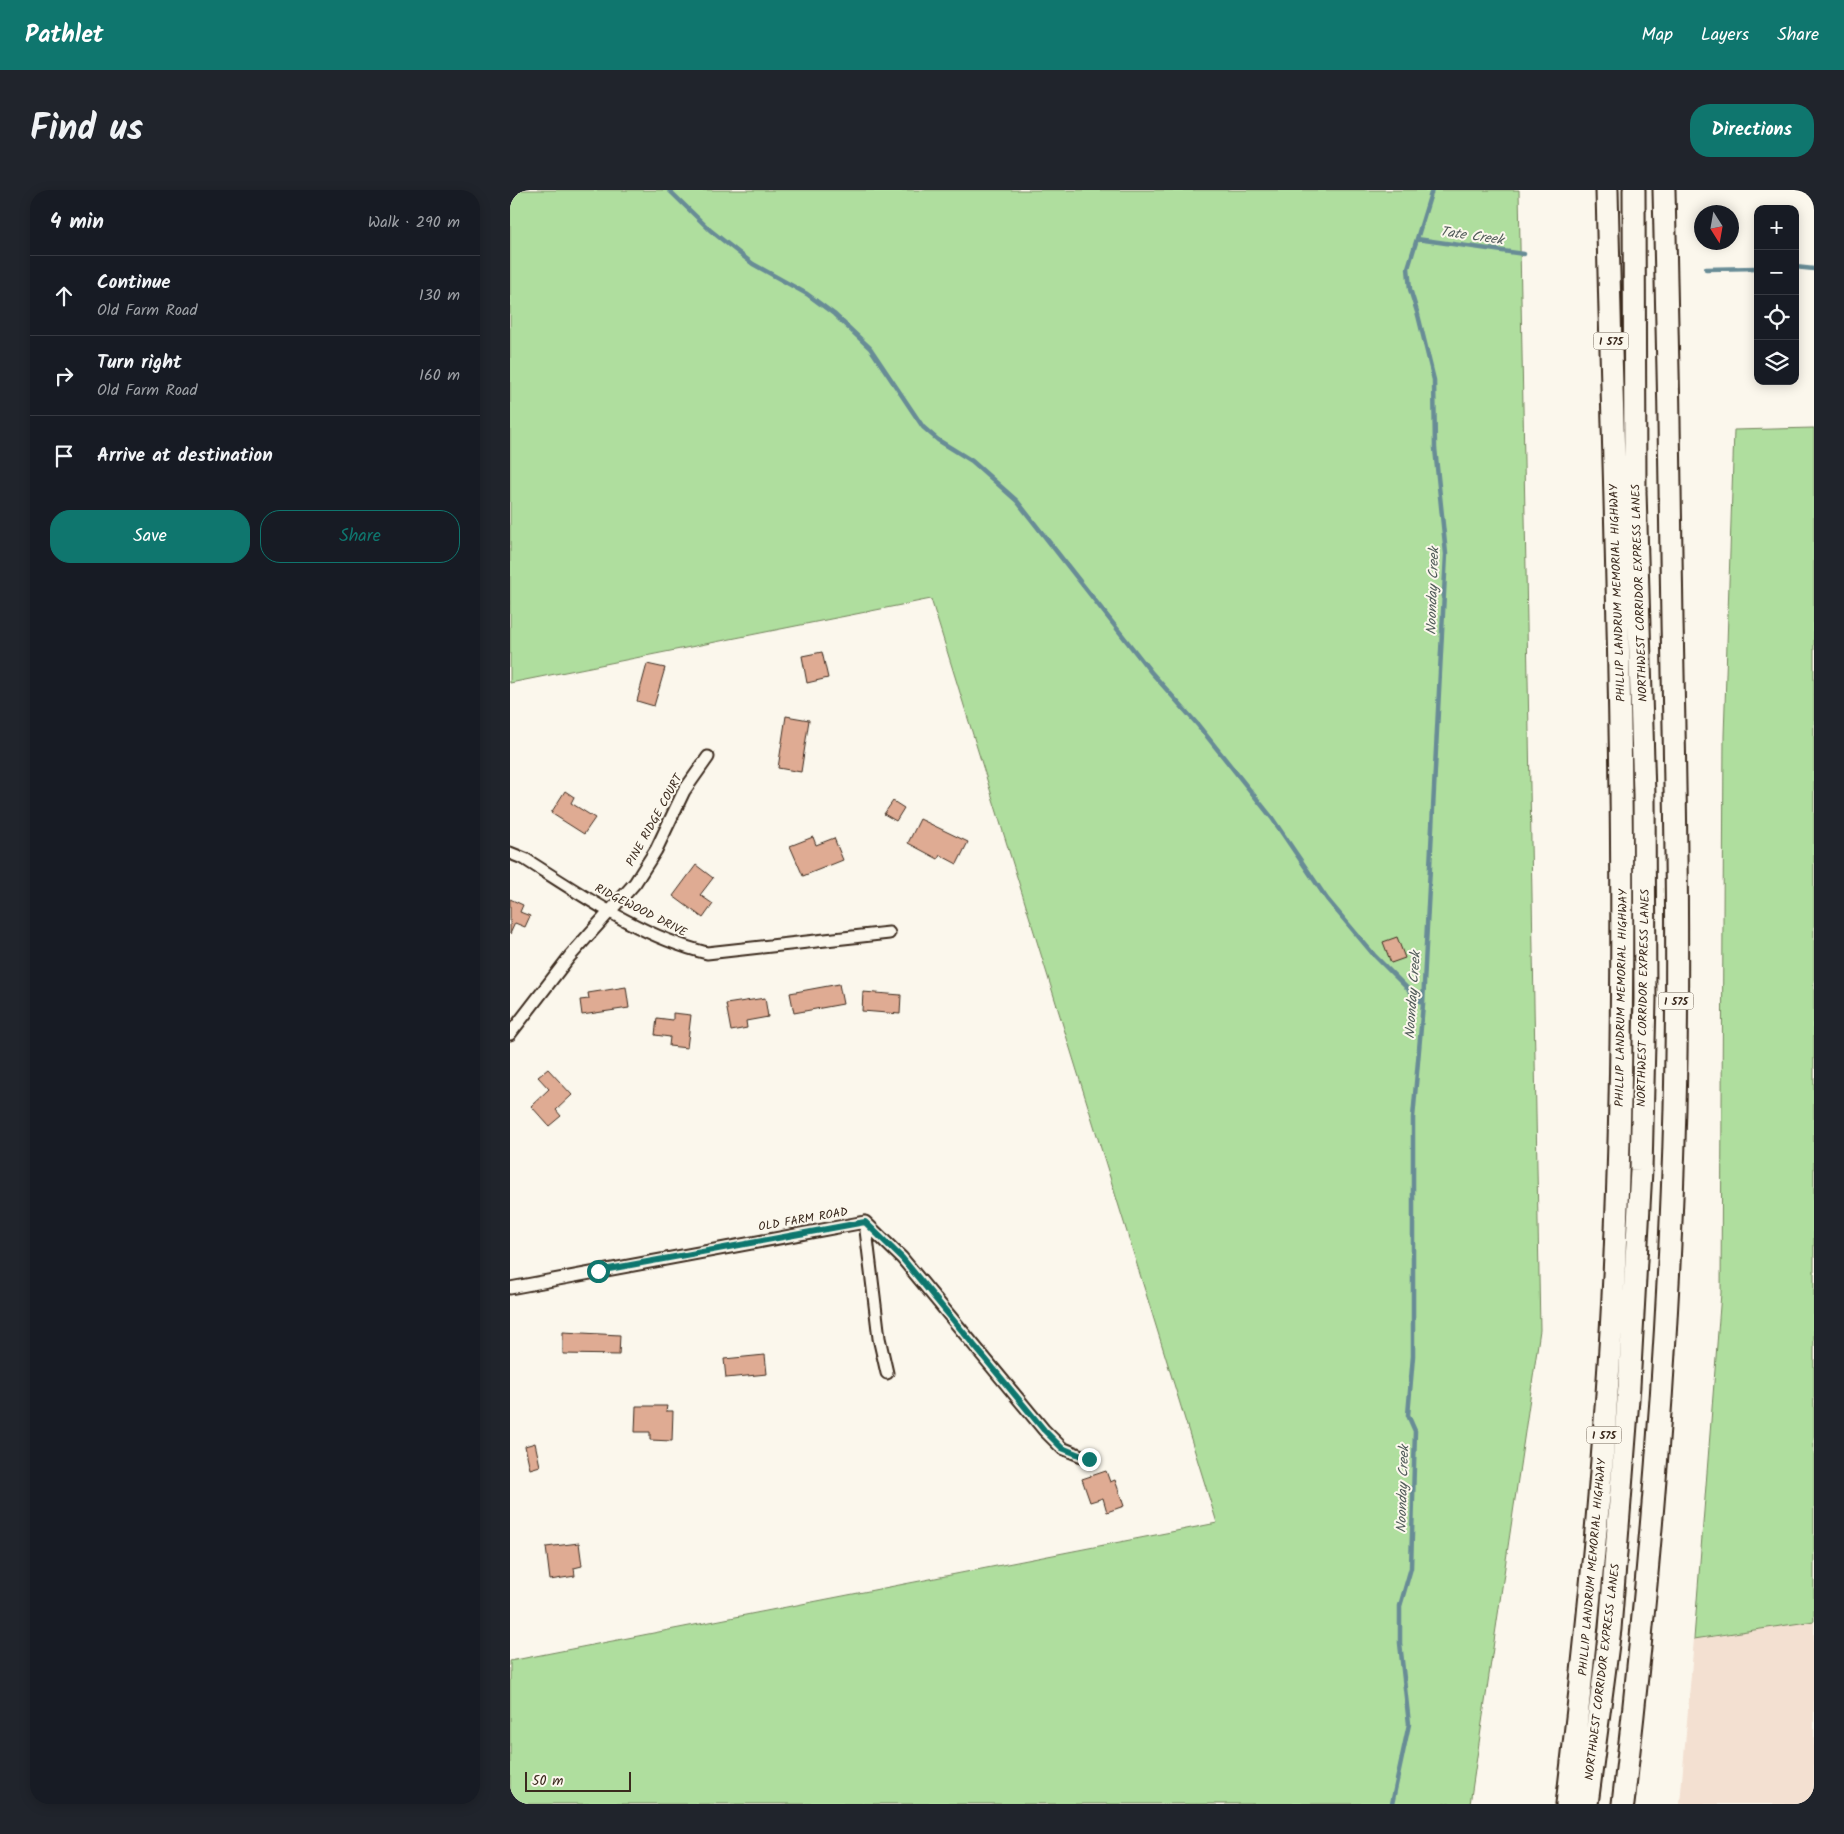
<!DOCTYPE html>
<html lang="en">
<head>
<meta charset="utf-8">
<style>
	body { margin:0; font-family:Kalam,sans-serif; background:#20242c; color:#f1f3f6 }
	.controls { position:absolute; right:15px; top:15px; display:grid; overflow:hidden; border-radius:10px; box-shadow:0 2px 12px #0003 }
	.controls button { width:45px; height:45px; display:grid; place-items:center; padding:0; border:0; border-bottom:1px solid #363941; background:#171b24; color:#f1f3f6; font:25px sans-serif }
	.compass { position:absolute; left:1184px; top:15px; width:45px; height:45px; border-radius:50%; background:#171b24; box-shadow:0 2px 12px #0003; rotate:169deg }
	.scale { position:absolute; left:15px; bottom:12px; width:106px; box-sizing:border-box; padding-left:5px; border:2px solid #3b2a1e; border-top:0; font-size:14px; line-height:18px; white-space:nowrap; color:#3b2a1e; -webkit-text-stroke:4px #fbf7ec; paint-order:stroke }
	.stop { position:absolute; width:15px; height:15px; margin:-11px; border:4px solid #0f766e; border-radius:50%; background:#fff }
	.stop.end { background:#0f766e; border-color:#fff; box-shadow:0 1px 5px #0008 }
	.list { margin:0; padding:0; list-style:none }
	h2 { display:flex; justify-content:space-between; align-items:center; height:65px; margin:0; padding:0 20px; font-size:21px }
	h2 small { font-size:16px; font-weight:400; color:#9ea1a6 }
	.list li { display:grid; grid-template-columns:32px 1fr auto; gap:15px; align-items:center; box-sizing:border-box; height:80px; padding:0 20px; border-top:1px solid #363941 }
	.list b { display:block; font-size:19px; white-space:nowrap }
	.list p { margin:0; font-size:16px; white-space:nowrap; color:#9ea1a6 }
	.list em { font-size:16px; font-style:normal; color:#9ea1a6 }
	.actions { display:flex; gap:10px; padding:15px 20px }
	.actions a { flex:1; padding:11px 0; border:1px solid #0f766e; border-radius:20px; text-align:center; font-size:18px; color:#0f766e }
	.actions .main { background:#0f766e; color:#fff }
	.icon { flex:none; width:28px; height:28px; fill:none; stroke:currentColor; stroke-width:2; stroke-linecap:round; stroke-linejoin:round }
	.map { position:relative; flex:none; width:1304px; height:1614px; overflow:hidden; border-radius:20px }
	header { display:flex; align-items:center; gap:30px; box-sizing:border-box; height:70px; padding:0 25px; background:#0f766e; color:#fff }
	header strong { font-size:24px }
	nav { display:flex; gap:28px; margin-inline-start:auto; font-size:18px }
	.intro { display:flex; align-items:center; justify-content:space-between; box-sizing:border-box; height:120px; padding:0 30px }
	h1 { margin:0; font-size:35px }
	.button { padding:12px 22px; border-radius:20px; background:#0f766e; color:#fff; font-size:18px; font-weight:700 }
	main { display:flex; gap:30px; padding:0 30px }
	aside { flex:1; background:#171b24; border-radius:20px; box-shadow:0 2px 12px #0003 }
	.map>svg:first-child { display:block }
	.built { fill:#f3e0d1 }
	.green { fill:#afde9e; stroke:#75845e }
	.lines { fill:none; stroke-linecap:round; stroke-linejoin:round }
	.stream { stroke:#678c96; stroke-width:4.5 }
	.building { fill:#dfab93; stroke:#3b2a1e }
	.street-casing { stroke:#3b2a1e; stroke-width:15 }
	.highway-casing { stroke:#3b2a1e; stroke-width:25 }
	.street { stroke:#fbf7ec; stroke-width:11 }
	.highway { stroke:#fbf7ec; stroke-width:21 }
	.route { stroke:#0f766e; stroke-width:6 }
	.labels { text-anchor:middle; stroke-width:4; stroke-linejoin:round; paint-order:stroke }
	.shield { fill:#fbf7ec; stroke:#75685c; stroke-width:1 }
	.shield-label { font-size:11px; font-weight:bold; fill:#3b2a1e }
	.street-label { font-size:12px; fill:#3b2a1e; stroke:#fbf7ec }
	.water-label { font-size:14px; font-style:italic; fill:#515b5a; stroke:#fbf7ec }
</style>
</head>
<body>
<header>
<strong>Pathlet</strong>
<nav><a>Map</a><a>Layers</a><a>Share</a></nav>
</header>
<div class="intro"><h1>Find us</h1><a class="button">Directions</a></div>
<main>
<aside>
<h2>4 min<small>Walk · 290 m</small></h2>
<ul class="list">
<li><svg class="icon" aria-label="ahead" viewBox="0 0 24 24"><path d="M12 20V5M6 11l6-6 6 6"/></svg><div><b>Continue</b><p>Old Farm Road</p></div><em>130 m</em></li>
<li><svg class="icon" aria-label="right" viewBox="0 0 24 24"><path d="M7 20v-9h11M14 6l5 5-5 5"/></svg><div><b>Turn right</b><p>Old Farm Road</p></div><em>160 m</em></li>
<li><svg class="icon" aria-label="arrive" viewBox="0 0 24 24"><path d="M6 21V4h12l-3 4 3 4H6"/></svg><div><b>Arrive at destination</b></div></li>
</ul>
<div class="actions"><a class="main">Save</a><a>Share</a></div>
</aside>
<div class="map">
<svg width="1304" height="1614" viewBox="0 0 1304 1614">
	<rect width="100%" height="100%" fill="#fbf7ec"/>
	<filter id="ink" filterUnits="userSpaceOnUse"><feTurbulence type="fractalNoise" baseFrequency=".02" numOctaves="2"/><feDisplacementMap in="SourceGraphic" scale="10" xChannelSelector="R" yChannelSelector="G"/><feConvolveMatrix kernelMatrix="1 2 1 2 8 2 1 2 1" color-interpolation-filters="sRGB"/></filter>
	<g filter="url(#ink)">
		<path class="built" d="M 1304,1431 L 1304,1614 L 1170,1614 L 1184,1449 Z"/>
		<path class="green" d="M 0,0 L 1009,0 L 1030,1140 L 960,1614 L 0,1614 L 0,1471 L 707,1333 L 421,409 L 0,493 Z
			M 1304,238 L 1304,1431 L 1184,1449 L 1211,1103 L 1214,546 L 1224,240 Z"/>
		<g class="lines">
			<path class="stream" d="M 159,0 L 200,40 L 243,74 L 297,104 L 324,124 L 360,158 L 413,237 L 428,250 L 462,271 L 507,311 L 641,482 L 688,535 L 762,628 L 817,709 L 864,765 L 913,814
				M 907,49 L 1014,64
				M 1285,77 L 1304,79
				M 1196,79 L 1248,78
				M 882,1614 L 899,1534 L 890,1453 L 890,1416 L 901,1378 L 905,1241 L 898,1225 L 903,1166 L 903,928 L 913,814 L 936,364 L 925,258 L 924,190 L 908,125 L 900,99 L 898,78 L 922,0"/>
		</g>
		<path class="building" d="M 312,462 L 318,488 L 297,493 L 292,466 Z
			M 137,474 L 155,478 L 144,516 L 127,511 Z
			M 276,526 L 299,530 L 291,582 L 268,578 Z
			M 55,601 L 64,607 L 61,613 L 85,628 L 74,644 L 41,623 Z
			M 383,611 L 394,618 L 386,631 L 374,624 Z
			M 410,629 L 458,652 L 447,674 L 430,665 L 428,669 L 398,653 Z
			M 303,647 L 306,655 L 324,648 L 333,670 L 293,686 L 280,656 Z
			M 186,675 L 203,688 L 190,705 L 203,714 L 193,728 L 163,706 Z
			M 0,709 L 13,715 L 10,722 L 20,726 L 15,737 L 5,733 L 0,744 Z
			M 887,747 L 895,768 L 881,773 L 873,752 Z
			M 329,794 L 333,814 L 284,823 L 280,803 Z
			M 116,797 L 119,818 L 72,825 L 70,810 L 79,809 L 78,803 Z
			M 353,802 L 391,805 L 390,824 L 352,821 Z
			M 255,808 L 258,827 L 236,831 L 237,838 L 221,841 L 216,814 Z
			M 163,823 L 181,825 L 177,858 L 159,856 L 160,847 L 145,845 L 147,828 L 163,830 Z
			M 38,879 L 62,905 L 46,920 L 51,926 L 39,936 L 21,916 L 39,899 L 28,887 Z
			M 53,1142 L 110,1145 L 109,1165 L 53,1164 Z
			M 255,1165 L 257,1184 L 216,1188 L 214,1169 Z
			M 126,1216 L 157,1216 L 156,1221 L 163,1221 L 162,1251 L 140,1250 L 140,1242 L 125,1242 Z
			M 25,1253 L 30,1276 L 20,1279 L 15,1256 Z
			M 596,1281 L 600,1292 L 605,1290 L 614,1316 L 597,1322 L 593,1308 L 580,1312 L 572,1289 Z
			M 69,1353 L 72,1376 L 64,1378 L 65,1386 L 40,1390 L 36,1357 Z"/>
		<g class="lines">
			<defs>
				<path id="street" d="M 0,663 L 15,669 C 72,705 131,747 197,763 L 379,743
					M 0,844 L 60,766 L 125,693 L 146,660 L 174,601 L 198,567
					M 355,1032 L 369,1148 L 377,1183
					M 0,1098 L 355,1032 L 392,1068 L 534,1240 L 552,1258 L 579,1269"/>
				<path id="highway" d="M 1057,1614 C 1079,1431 1097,1248 1105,1064 C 1121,709 1105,355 1097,0
					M 1077,1614 L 1100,1439 L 1119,1196 L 1131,980 L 1135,809 L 1134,605 L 1125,301 L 1124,0
					M 1113,1614 C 1140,1383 1159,1150 1165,918 C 1169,755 1165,593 1162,430 C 1160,287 1158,143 1154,0"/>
			</defs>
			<use href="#street" class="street-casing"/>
			<use href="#highway" class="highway-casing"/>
			<use href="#street" class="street"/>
			<use href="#highway" class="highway"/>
		</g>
	</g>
	<g class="lines" filter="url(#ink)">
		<path class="route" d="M 88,1081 L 355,1032 L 392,1068 L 534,1240 L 552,1258 L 579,1269"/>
	</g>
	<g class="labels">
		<g class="shield">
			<rect x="1083.5" y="142.5" width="35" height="17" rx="4"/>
			<rect x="1148.5" y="802.5" width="35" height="17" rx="4"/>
			<rect x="1076.5" y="1236.5" width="35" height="17" rx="4"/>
		</g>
		<g class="shield-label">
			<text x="1101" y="155">I 575</text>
			<text x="1166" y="815">I 575</text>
			<text x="1094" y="1249">I 575</text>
		</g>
		<g class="street-label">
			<text transform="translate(1107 403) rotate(-92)" y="4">PHILLIP LANDRUM MEMORIAL HIGHWAY</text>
			<text transform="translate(1129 403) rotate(-92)" y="4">NORTHWEST CORRIDOR EXPRESS LANES</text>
			<text transform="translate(144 630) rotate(-61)" y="4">PINE RIDGE COURT</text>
			<text transform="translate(131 720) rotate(27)" y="4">RIDGEWOOD DRIVE</text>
			<text transform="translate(1111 808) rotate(-89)" y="4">PHILLIP LANDRUM MEMORIAL HIGHWAY</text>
			<text transform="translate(1133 808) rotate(-89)" y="4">NORTHWEST CORRIDOR EXPRESS LANES</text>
			<text transform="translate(293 1029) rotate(-10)" y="4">OLD FARM ROAD</text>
			<text transform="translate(1082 1377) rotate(-85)" y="4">PHILLIP LANDRUM MEMORIAL HIGHWAY</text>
			<text transform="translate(1092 1482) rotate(-83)" y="4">NORTHWEST CORRIDOR EXPRESS LANES</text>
		</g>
		<g class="water-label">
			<text transform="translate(962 45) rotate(8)" y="5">Tate Creek</text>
			<text transform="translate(922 401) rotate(-88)" y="5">Noonday Creek</text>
			<text transform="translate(902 805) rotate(-86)" y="5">Noonday Creek</text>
			<text transform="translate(892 1299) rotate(-88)" y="5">Noonday Creek</text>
		</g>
	</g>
</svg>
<div class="controls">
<button>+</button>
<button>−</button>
<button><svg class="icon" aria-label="locate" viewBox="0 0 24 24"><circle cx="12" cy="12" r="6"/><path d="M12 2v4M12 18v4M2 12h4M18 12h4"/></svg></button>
<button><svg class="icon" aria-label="layers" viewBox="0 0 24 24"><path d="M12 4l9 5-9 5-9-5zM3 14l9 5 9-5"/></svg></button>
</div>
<svg class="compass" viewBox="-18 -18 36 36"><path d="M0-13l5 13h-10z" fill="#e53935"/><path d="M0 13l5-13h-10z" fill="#9ea1a6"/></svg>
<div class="scale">50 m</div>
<div class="stop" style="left:88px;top:1081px"></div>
<div class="stop end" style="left:579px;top:1269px"></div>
</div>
</main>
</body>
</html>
